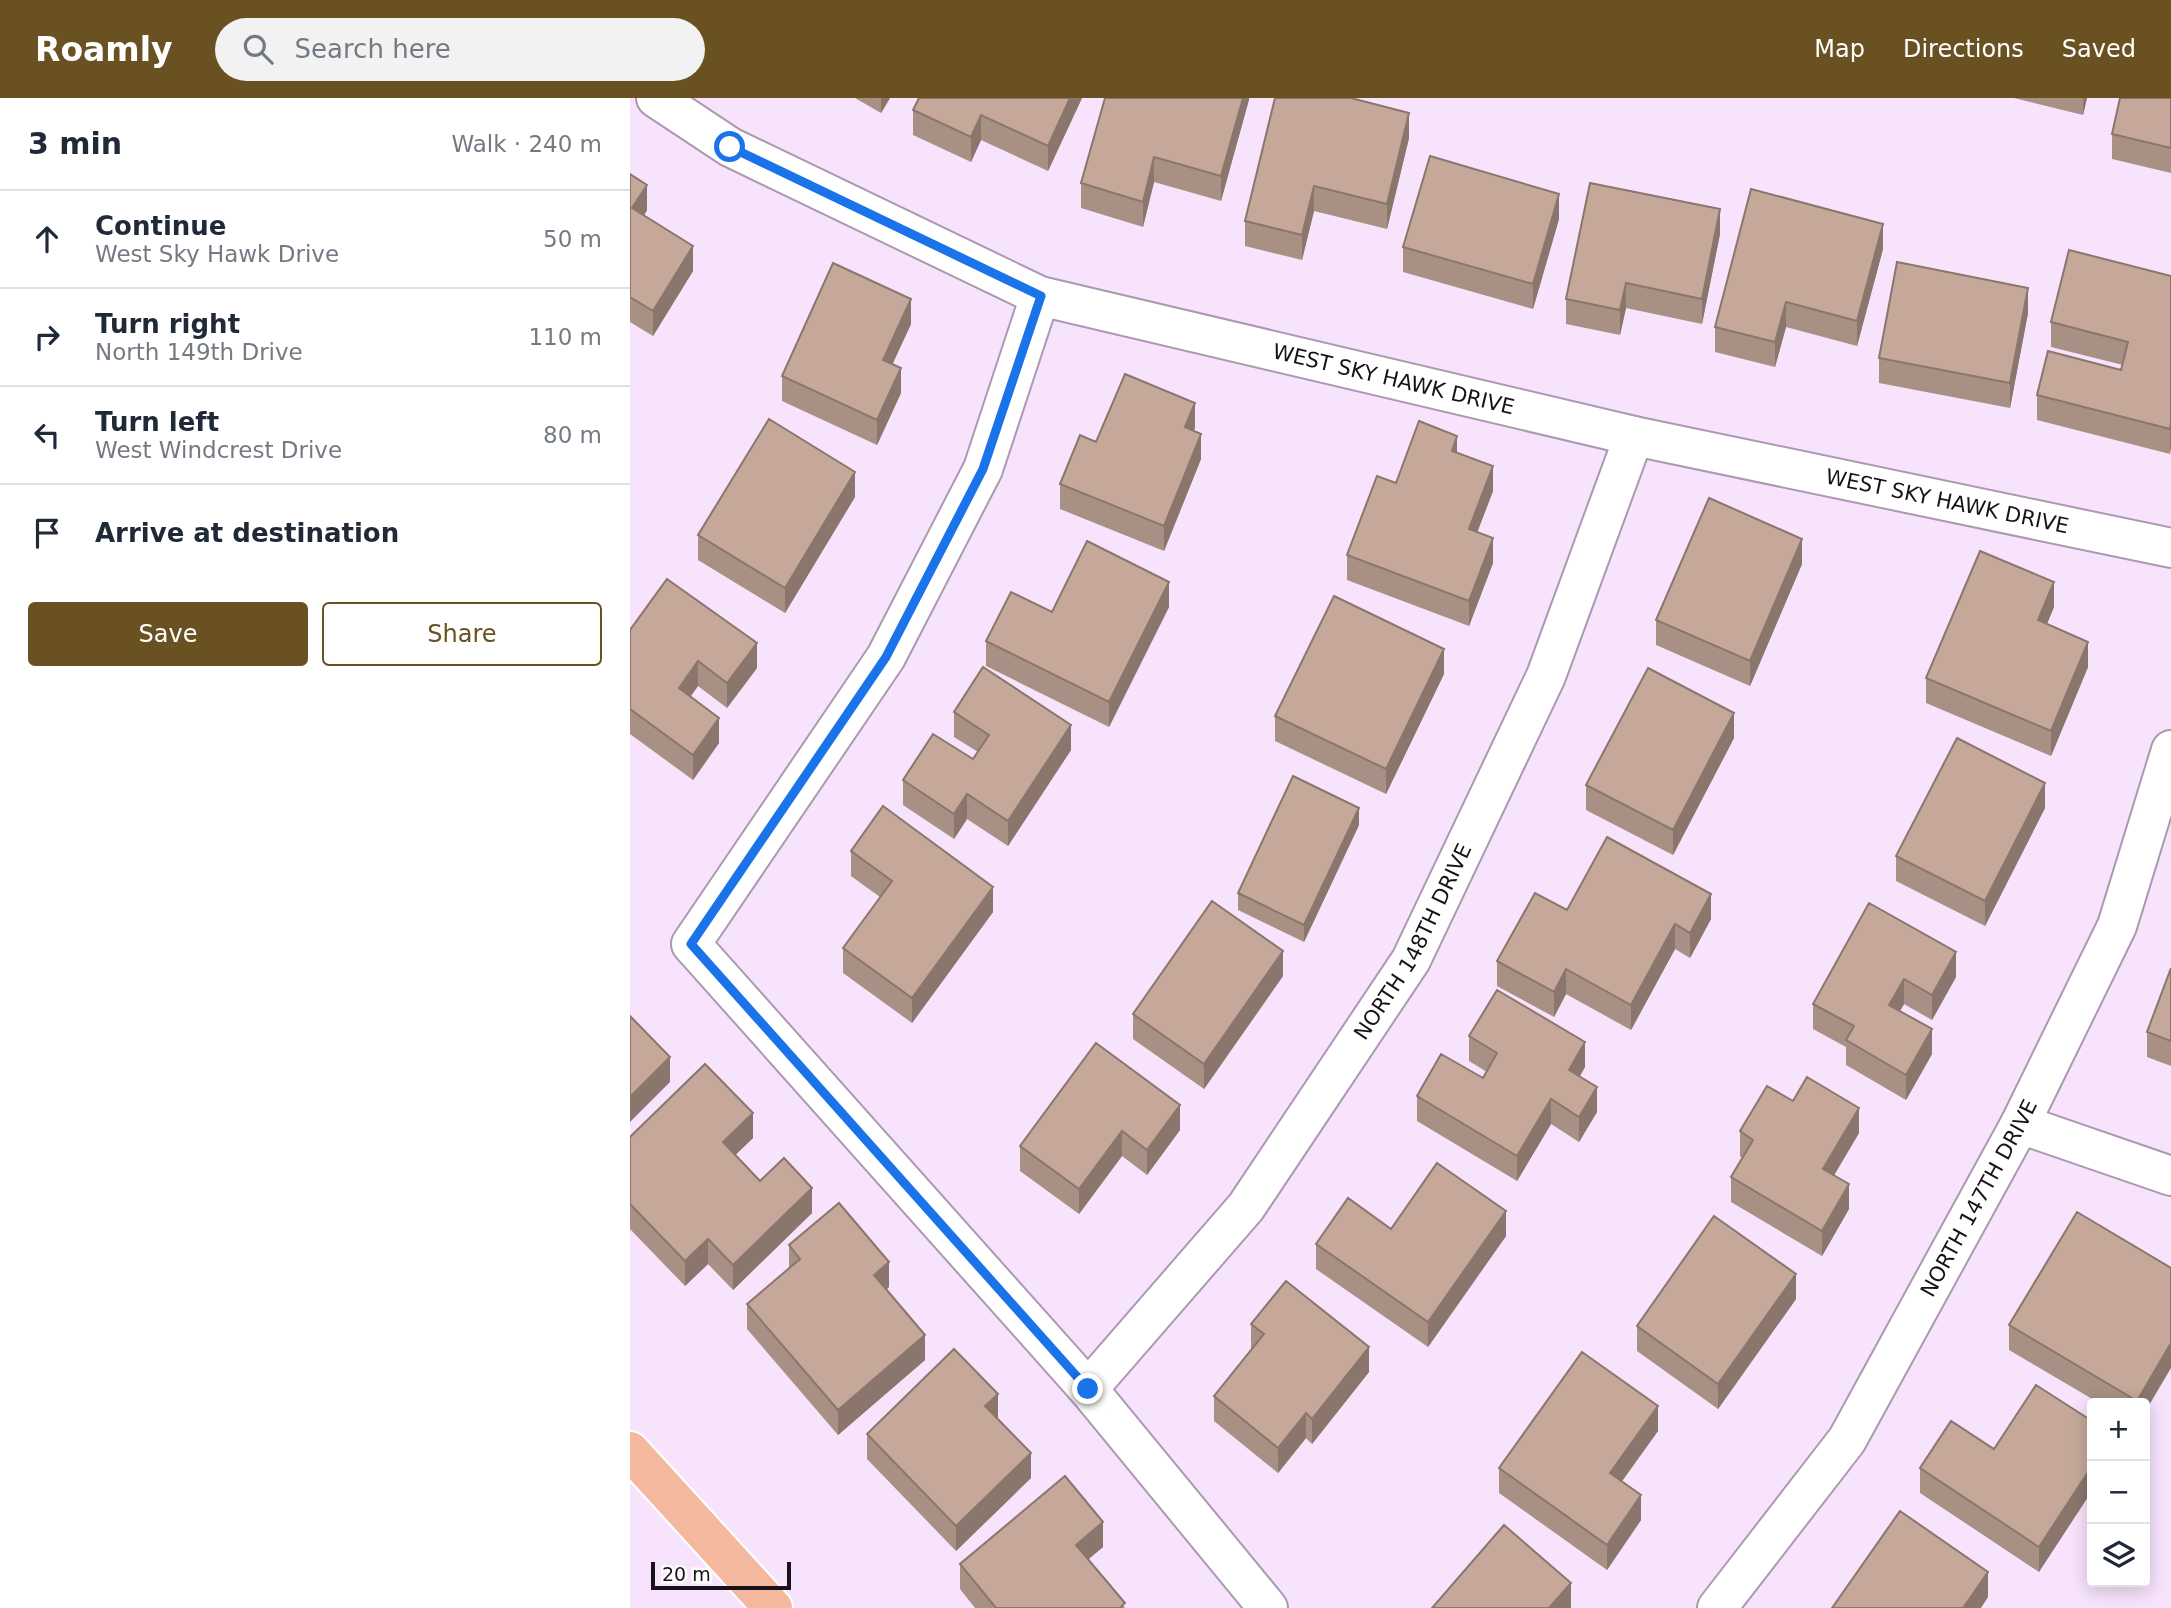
<!DOCTYPE html>
<html lang="en">
<head>
<meta charset="utf-8">
<style>
	body { margin:0; font-family:"DejaVu Sans",sans-serif; background:#f2f2f3; color:#1f2937 }
	.controls { position:absolute; right:21px; bottom:21px; display:grid; overflow:hidden; border-radius:7px; box-shadow:0 4px 18px #0003 }
	.controls button { width:63px; height:63px; display:grid; place-items:center; padding:0; border:0; border-bottom:2px solid #e0e1e3; background:#fff; color:#1f2937; font:35px sans-serif }
	.scale { position:absolute; left:21px; bottom:18px; width:140px; box-sizing:border-box; padding-left:7px; border:4px solid #18111a; border-top:0; font-size:19px; line-height:24px; white-space:nowrap; color:#18111a; -webkit-text-stroke:5px #fff; paint-order:stroke }
	.stop { position:absolute; width:21px; height:21px; margin:-16px; border:5px solid #1a73e8; border-radius:50%; background:#fff }
	.stop.end { background:#1a73e8; border-color:#fff; box-shadow:0 2px 7px #0008 }
	.list { margin:0; padding:0; list-style:none }
	h2 { display:flex; justify-content:space-between; align-items:center; height:91px; margin:0; padding:0 28px; font-size:30px }
	h2 small { font-size:23px; font-weight:400; color:#747a83 }
	.list li { display:grid; grid-template-columns:46px 1fr auto; gap:21px; align-items:center; box-sizing:border-box; height:98px; padding:0 28px; border-top:2px solid #e0e1e3 }
	.list b { display:block; font-size:26px; white-space:nowrap }
	.list p { margin:0; font-size:23px; white-space:nowrap; color:#747a83 }
	.list em { font-size:23px; font-style:normal; color:#747a83 }
	.actions { display:flex; gap:14px; padding:21px 28px }
	.actions a { flex:1; padding:16px 0; border:2px solid #6a5122; border-radius:7px; text-align:center; font-size:24px; color:#6a5122 }
	.actions .main { background:#6a5122; color:#fff }
	.icon { flex:none; width:38px; height:38px; fill:none; stroke:currentColor; stroke-width:2; stroke-linecap:round; stroke-linejoin:round }
	.map { position:relative; flex:none; width:1541px; height:1510px; overflow:hidden }
	header { display:flex; align-items:center; gap:42px; box-sizing:border-box; height:98px; padding:0 35px; background:#6a5122; color:#fff }
	header strong { font-size:33px }
	nav { display:flex; gap:38px; margin-inline-start:auto; font-size:24px }
	.search { width:490px; height:63px; background:#f2f2f3; display:flex; align-items:center; gap:18px; box-sizing:border-box; padding:0 24px; border-radius:38px; color:#747a83; font-size:26px }
	main { display:flex }
	aside { flex:1; background:#fff }
	.map>svg:first-child { display:block }
	.lines { fill:none; stroke-linecap:round; stroke-linejoin:round }
	.minor-casing { stroke:#ab99b0; stroke-width:42 }
	.major-casing { stroke:#fff; stroke-width:42 }
	.minor { stroke:#fff; stroke-width:38 }
	.major { stroke:#f4b89e; stroke-width:38 }
	.wall { fill:#a99084 }
	.shaded-wall { fill:#8a766c }
	.building { fill:#c5a89a; stroke:#8a766c; stroke-width:2 }
	.route { stroke:#1a73e8; stroke-width:9 }
	.labels { text-anchor:middle; stroke-width:5; stroke-linejoin:round; paint-order:stroke }
	.street-label { font-size:21px; fill:#18111a; stroke:#fff }
</style>
</head>
<body>
<header>
<strong>Roamly</strong>
<div class="search"><svg class="icon" aria-label="search" viewBox="0 0 24 24"><circle cx="10" cy="10" r="6"/><path d="M15 15l6 6"/></svg>Search here</div>
<nav><a>Map</a><a>Directions</a><a>Saved</a></nav>
</header>
<main>
<aside>
<h2>3 min<small>Walk · 240 m</small></h2>
<ul class="list">
<li><svg class="icon" aria-label="ahead" viewBox="0 0 24 24"><path d="M12 20V5M6 11l6-6 6 6"/></svg><div><b>Continue</b><p>West Sky Hawk Drive</p></div><em>50 m</em></li>
<li><svg class="icon" aria-label="right" viewBox="0 0 24 24"><path d="M7 20v-9h11M14 6l5 5-5 5"/></svg><div><b>Turn right</b><p>North 149th Drive</p></div><em>110 m</em></li>
<li><svg class="icon" aria-label="left" viewBox="0 0 24 24"><path d="M17 20v-9H6M10 6l-5 5 5 5"/></svg><div><b>Turn left</b><p>West Windcrest Drive</p></div><em>80 m</em></li>
<li><svg class="icon" aria-label="arrive" viewBox="0 0 24 24"><path d="M6 21V4h12l-3 4 3 4H6"/></svg><div><b>Arrive at destination</b></div></li>
</ul>
<div class="actions"><a class="main">Save</a><a>Share</a></div>
</aside>
<div class="map">
<svg width="1541" height="1510" viewBox="0 0 1541 1510">
	<rect width="100%" height="100%" fill="#f7e3fc"/>
	<g class="lines">
		<defs>
			<g id="minor">
				<path id="s1" d="M 26,0 L 100,49 L 410,198 L 1004,338 L 1541,450"/>
				<path d="M 410,198 L 353,371 L 256,559 L 61,846 L 458,1291 L 638,1510"/>
				<path d="M 1390,1026 L 1541,1078"/>
				<path id="s2" d="M 458,1291 L 616,1109 L 781,862 L 916,578 L 1004,338"/>
				<path id="s3" d="M 1087,1510 L 1217,1342 L 1390,1026 L 1487,828 L 1541,652"/>
			</g>
			<path id="major" d="M 0,1353 L 143,1510"/>
		</defs>
		<use href="#minor" class="minor-casing"/>
		<use href="#major" class="major-casing"/>
		<use href="#minor" class="minor"/>
		<use href="#major" class="major"/>
	</g>
	<path class="wall" d="M 225,0 L 260,0 L 251,15 Z
		M 452,0 L 418,73 L 351,42 L 341,64 L 283,37 L 283,12 Z
		M 619,0 L 591,103 L 524,84 L 513,129 L 451,110 L 451,85 Z
		M 1384,0 L 1457,0 L 1453,17 Z
		M 1541,0 L 1541,75 L 1482,61 L 1482,36 Z
		M 779,40 L 757,131 L 684,113 L 672,162 L 615,148 L 615,123 Z
		M 0,76 L 17,112 L 14,118 L 63,173 L 23,238 L 0,224 Z
		M 929,121 L 903,211 L 773,174 L 773,149 Z
		M 1090,136 L 1072,226 L 996,210 L 990,237 L 936,226 L 936,201 Z
		M 1253,151 L 1227,248 L 1156,229 L 1145,269 L 1085,254 L 1085,229 Z
		M 1541,178 L 1540,356 L 1407,322 L 1407,297 L 1491,272 L 1493,267 L 1421,249 L 1421,224 Z
		M 1398,215 L 1380,310 L 1249,285 L 1249,260 Z
		M 281,226 L 262,266 L 271,295 L 247,347 L 152,303 L 152,278 Z
		M 565,330 L 563,333 L 571,361 L 534,453 L 430,411 L 430,386 L 466,344 Z
		M 827,355 L 863,393 L 847,434 L 863,465 L 839,528 L 717,482 L 717,457 L 766,385 Z
		M 225,399 L 155,515 L 68,462 L 68,437 Z
		M 1172,466 L 1120,588 L 1026,547 L 1026,522 Z
		M 539,509 L 479,629 L 356,568 L 356,543 L 422,514 Z
		M 1424,509 L 1417,526 L 1458,569 L 1421,658 L 1296,605 L 1296,580 Z
		M 0,532 L 127,570 L 97,610 L 68,588 L 60,599 L 89,645 L 63,682 L 0,636 Z
		M 814,576 L 756,696 L 645,643 L 645,618 Z
		M 324,614 L 441,652 L 378,748 L 337,721 L 324,741 L 273,707 L 273,682 L 343,661 L 348,654 L 324,639 Z
		M 1104,640 L 1043,757 L 956,712 L 956,687 Z
		M 1415,710 L 1355,828 L 1266,783 L 1266,758 Z
		M 729,727 L 674,844 L 608,812 L 608,795 Z
		M 221,753 L 363,814 L 282,925 L 213,875 L 213,850 L 250,799 L 221,778 Z
		M 1239,805 L 1326,879 L 1302,922 L 1274,906 L 1270,913 L 1302,956 L 1276,1002 L 1216,967 L 1216,949 L 1183,931 L 1183,906 Z
		M 937,812 L 1081,821 L 1060,860 L 1045,851 L 1001,932 L 936,896 L 924,919 L 867,888 L 867,863 Z
		M 1541,870 L 1541,968 L 1517,959 L 1517,934 Z
		M 653,878 L 574,991 L 503,941 L 503,916 Z
		M 839,938 L 955,969 L 950,978 L 967,1014 L 949,1044 L 921,1026 L 887,1083 L 787,1023 L 787,998 L 853,980 L 857,974 L 839,963 Z
		M 1163,1003 L 1229,1035 L 1204,1077 L 1219,1111 L 1192,1158 L 1101,1104 L 1101,1079 L 1112,1060 L 1110,1058 L 1110,1033 Z
		M 550,1007 L 550,1032 L 517,1077 L 492,1058 L 449,1116 L 390,1073 L 390,1048 Z
		M 0,1039 L 123,1040 L 105,1057 L 130,1083 L 182,1115 L 103,1192 L 78,1166 L 55,1188 L 0,1131 Z
		M 1447,1114 L 1515,1305 L 1469,1305 L 1379,1252 L 1379,1227 Z
		M 761,1131 L 876,1138 L 798,1249 L 686,1171 L 686,1146 Z
		M 159,1147 L 259,1189 L 256,1192 L 295,1262 L 208,1337 L 117,1231 L 117,1206 L 159,1171 Z
		M 1166,1201 L 1088,1311 L 1007,1253 L 1007,1228 Z
		M 621,1226 L 739,1274 L 682,1346 L 676,1340 L 648,1375 L 584,1323 L 584,1298 L 621,1251 Z
		M 368,1321 L 401,1380 L 326,1453 L 237,1361 L 237,1336 Z
		M 1462,1323 L 1409,1474 L 1290,1395 L 1290,1370 Z
		M 1028,1333 L 991,1384 L 1011,1422 L 977,1472 L 869,1395 L 869,1370 Z
		M 473,1449 L 458,1461 L 495,1510 L 345,1510 L 330,1491 L 330,1466 Z"/>
	<path class="shaded-wall" d="M 251,0 L 260,0 L 251,15 Z
		M 440,0 L 452,0 L 418,73 L 418,48 Z
		M 613,0 L 619,0 L 619,2 L 591,103 L 591,78 Z
		M 1453,0 L 1457,0 L 1453,17 Z
		M 779,15 L 779,40 L 757,131 L 757,106 Z
		M 351,17 L 351,42 L 341,64 L 341,39 Z
		M 524,59 L 524,84 L 513,129 L 513,104 Z
		M 17,87 L 17,112 L 2,135 L 2,110 Z
		M 684,88 L 684,113 L 672,162 L 672,137 Z
		M 929,96 L 929,121 L 903,211 L 903,186 Z
		M 1090,111 L 1090,136 L 1072,226 L 1072,201 Z
		M 1253,126 L 1253,151 L 1227,248 L 1227,223 Z
		M 63,148 L 63,173 L 23,238 L 23,213 Z
		M 996,185 L 996,210 L 990,237 L 990,212 Z
		M 1398,190 L 1398,215 L 1380,310 L 1380,285 Z
		M 281,201 L 281,226 L 253,287 L 253,262 Z
		M 1156,204 L 1156,229 L 1145,269 L 1145,244 Z
		M 271,270 L 271,295 L 247,347 L 247,322 Z
		M 565,305 L 565,330 L 555,354 L 555,329 Z
		M 1541,325 L 1541,350 L 1540,356 L 1540,331 Z
		M 571,336 L 571,361 L 534,453 L 534,428 Z
		M 827,338 L 827,363 L 822,353 Z
		M 863,368 L 863,393 L 839,456 L 839,431 Z
		M 225,374 L 225,399 L 155,515 L 155,490 Z
		M 863,440 L 863,465 L 839,528 L 839,503 Z
		M 1172,441 L 1172,466 L 1120,588 L 1120,563 Z
		M 539,484 L 539,509 L 479,629 L 479,604 Z
		M 1424,484 L 1424,509 L 1408,547 L 1408,522 Z
		M 1458,544 L 1458,569 L 1421,658 L 1421,633 Z
		M 127,545 L 127,570 L 97,610 L 97,585 Z
		M 814,551 L 814,576 L 756,696 L 756,671 Z
		M 68,563 L 68,588 L 49,615 L 49,590 Z
		M 1104,615 L 1104,640 L 1043,757 L 1043,732 Z
		M 89,620 L 89,645 L 63,682 L 63,657 Z
		M 441,627 L 441,652 L 378,748 L 378,723 Z
		M 1415,685 L 1415,710 L 1355,828 L 1355,803 Z
		M 337,696 L 337,721 L 324,741 L 324,716 Z
		M 729,710 L 729,727 L 674,844 L 674,827 Z
		M 363,789 L 363,814 L 282,925 L 282,900 Z
		M 1081,796 L 1081,821 L 1060,860 L 1060,835 Z
		M 1045,826 L 1045,851 L 1001,932 L 1001,907 Z
		M 653,853 L 653,878 L 574,991 L 574,966 Z
		M 1326,854 L 1326,879 L 1302,922 L 1302,897 Z
		M 936,871 L 936,896 L 924,919 L 924,894 Z
		M 1274,881 L 1274,906 L 1259,932 L 1259,907 Z
		M 1302,931 L 1302,956 L 1276,1002 L 1276,977 Z
		M 955,944 L 955,969 L 939,997 L 939,972 Z
		M 40,959 L 40,984 L 0,1024 L 0,999 Z
		M 967,989 L 967,1014 L 949,1044 L 949,1019 Z
		M 921,1001 L 921,1026 L 887,1083 L 887,1058 Z
		M 550,1007 L 550,1032 L 517,1077 L 517,1052 Z
		M 1229,1010 L 1229,1035 L 1193,1096 L 1193,1071 Z
		M 123,1015 L 123,1040 L 93,1069 L 93,1044 Z
		M 492,1033 L 492,1058 L 449,1116 L 449,1091 Z
		M 1219,1086 L 1219,1111 L 1192,1158 L 1192,1133 Z
		M 182,1090 L 182,1115 L 103,1192 L 103,1167 Z
		M 876,1113 L 876,1138 L 798,1249 L 798,1224 Z
		M 78,1141 L 78,1166 L 55,1188 L 55,1163 Z
		M 259,1164 L 259,1189 L 244,1202 L 244,1177 Z
		M 1166,1176 L 1166,1201 L 1088,1311 L 1088,1286 Z
		M 295,1237 L 295,1262 L 208,1337 L 208,1312 Z
		M 1541,1245 L 1541,1270 L 1515,1314 L 1515,1305 L 1507,1305 L 1507,1303 Z
		M 739,1249 L 739,1274 L 682,1346 L 682,1321 Z
		M 368,1296 L 368,1321 L 355,1308 Z
		M 1028,1308 L 1028,1333 L 980,1400 L 980,1375 Z
		M 676,1315 L 676,1340 L 648,1375 L 648,1350 Z
		M 401,1355 L 401,1380 L 326,1453 L 326,1428 Z
		M 1462,1368 L 1462,1393 L 1409,1474 L 1409,1449 Z
		M 1011,1397 L 1011,1422 L 977,1472 L 977,1447 Z
		M 473,1424 L 473,1449 L 446,1472 L 446,1447 Z
		M 1358,1474 L 1358,1499 L 1351,1510 L 1333,1510 Z
		M 941,1485 L 941,1510 L 919,1510 Z"/>
	<path class="building" d="M 289,0 L 440,0 L 418,48 L 351,17 L 341,39 L 283,12 Z
		M 475,0 L 613,0 L 591,78 L 524,59 L 513,104 L 451,85 Z
		M 645,0 L 721,0 L 779,15 L 757,106 L 684,88 L 672,137 L 615,123 Z
		M 1490,0 L 1541,0 L 1541,50 L 1482,36 Z
		M 800,58 L 929,96 L 903,186 L 773,149 Z
		M 0,76 L 17,87 L 2,110 L 63,148 L 23,213 L 0,199 Z
		M 960,85 L 1090,111 L 1072,201 L 996,185 L 990,212 L 936,201 Z
		M 1121,91 L 1253,126 L 1227,223 L 1156,204 L 1145,244 L 1085,229 Z
		M 1439,152 L 1541,178 L 1541,325 L 1540,331 L 1407,297 L 1418,253 L 1491,272 L 1498,244 L 1421,224 Z
		M 1267,164 L 1398,190 L 1380,285 L 1249,260 Z
		M 203,165 L 281,201 L 253,262 L 271,270 L 247,322 L 152,278 Z
		M 495,276 L 565,305 L 555,329 L 571,336 L 534,428 L 430,386 L 450,337 L 466,344 Z
		M 139,321 L 225,374 L 155,490 L 68,437 Z
		M 789,323 L 827,338 L 822,353 L 863,368 L 839,431 L 863,440 L 839,503 L 717,457 L 747,378 L 766,385 Z
		M 1079,400 L 1172,441 L 1120,563 L 1026,522 Z
		M 457,443 L 539,484 L 479,604 L 356,543 L 381,494 L 422,514 Z
		M 1350,453 L 1424,484 L 1408,522 L 1458,544 L 1421,633 L 1296,580 Z
		M 37,481 L 127,545 L 97,585 L 68,563 L 49,590 L 89,620 L 63,657 L 0,611 L 0,532 Z
		M 704,498 L 814,551 L 756,671 L 645,618 Z
		M 353,569 L 441,627 L 378,723 L 337,696 L 324,716 L 273,682 L 303,636 L 343,661 L 359,637 L 324,614 Z
		M 1018,570 L 1104,615 L 1043,732 L 956,687 Z
		M 1327,640 L 1415,685 L 1355,803 L 1266,758 Z
		M 663,678 L 729,710 L 674,827 L 608,795 Z
		M 253,708 L 363,789 L 282,900 L 213,850 L 262,783 L 221,753 Z
		M 977,739 L 1081,796 L 1060,835 L 1045,826 L 1001,907 L 936,871 L 924,894 L 867,863 L 905,795 L 937,812 Z
		M 582,803 L 653,853 L 574,966 L 503,916 Z
		M 1239,805 L 1326,854 L 1302,897 L 1274,881 L 1259,907 L 1302,931 L 1276,977 L 1216,942 L 1224,928 L 1183,906 Z
		M 1541,870 L 1541,943 L 1517,934 Z
		M 867,892 L 955,944 L 939,972 L 967,989 L 949,1019 L 921,1001 L 887,1058 L 787,998 L 811,956 L 853,980 L 867,955 L 839,938 Z
		M 0,918 L 40,959 L 0,999 Z
		M 466,945 L 550,1007 L 517,1052 L 492,1033 L 449,1091 L 390,1048 Z
		M 75,966 L 123,1015 L 93,1044 L 130,1083 L 154,1060 L 182,1090 L 103,1167 L 78,1141 L 55,1163 L 0,1106 L 0,1039 Z
		M 1177,979 L 1229,1010 L 1193,1071 L 1219,1086 L 1192,1133 L 1101,1079 L 1123,1042 L 1110,1033 L 1137,988 L 1163,1003 Z
		M 807,1065 L 876,1113 L 798,1224 L 686,1146 L 718,1100 L 761,1131 Z
		M 209,1105 L 259,1164 L 244,1177 L 295,1237 L 208,1312 L 117,1206 L 170,1161 L 159,1147 Z
		M 1447,1114 L 1541,1170 L 1541,1245 L 1507,1303 L 1379,1227 Z
		M 1084,1118 L 1166,1176 L 1088,1286 L 1007,1228 Z
		M 656,1183 L 739,1249 L 682,1321 L 676,1315 L 648,1350 L 584,1298 L 634,1236 L 621,1226 Z
		M 324,1251 L 368,1296 L 355,1308 L 401,1355 L 326,1428 L 237,1336 Z
		M 952,1254 L 1028,1308 L 980,1375 L 1011,1397 L 977,1447 L 869,1370 Z
		M 1406,1287 L 1462,1323 L 1462,1368 L 1409,1449 L 1290,1370 L 1321,1323 L 1364,1351 Z
		M 435,1378 L 473,1424 L 446,1447 L 495,1505 L 490,1510 L 366,1510 L 330,1466 Z
		M 1270,1413 L 1358,1474 L 1333,1510 L 1202,1510 Z
		M 874,1427 L 941,1485 L 919,1510 L 802,1510 Z"/>
	<g class="lines">
		<path class="route" d="M 100,49 L 411,198 L 353,371 L 256,559 L 61,846 L 458,1291"/>
	</g>
	<g class="labels">
		<g class="street-label">
			<text dy="7" stroke="none"><textPath href="#s1" startOffset="796">WEST SKY HAWK DRIVE</textPath></text>
			<text dy="7" stroke="none"><textPath href="#s1" startOffset="1363">WEST SKY HAWK DRIVE</textPath></text>
			<text dy="7" stroke="none"><textPath href="#s2" startOffset="555">NORTH 148TH DRIVE</textPath></text>
			<text dy="7" stroke="none"><textPath href="#s3" startOffset="488">NORTH 147TH DRIVE</textPath></text>
		</g>
	</g>
</svg>
<div class="controls">
<button>+</button>
<button>−</button>
<button><svg class="icon" aria-label="layers" viewBox="0 0 24 24"><path d="M12 4l9 5-9 5-9-5zM3 14l9 5 9-5"/></svg></button>
</div>
<div class="scale">20 m</div>
<div class="stop" style="left:100px;top:49px"></div>
<div class="stop end" style="left:458px;top:1291px"></div>
</div>
</main>
</body>
</html>
